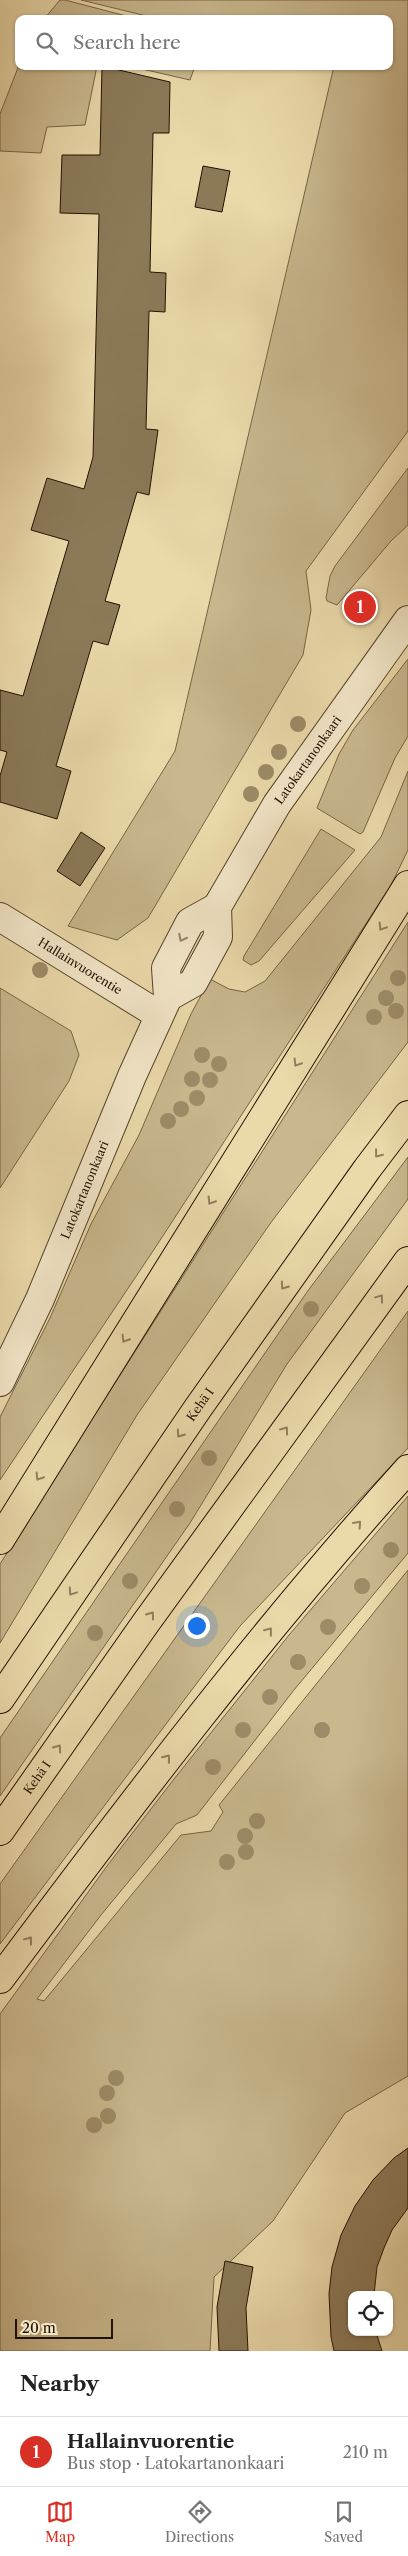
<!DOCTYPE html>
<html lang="en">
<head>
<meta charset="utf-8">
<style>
	body { margin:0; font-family:"Libre Caslon Text",serif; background:#f2f2f2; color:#222 }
	.controls { position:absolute; right:15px; bottom:15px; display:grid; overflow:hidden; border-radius:10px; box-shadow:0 1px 4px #0004 }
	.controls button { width:45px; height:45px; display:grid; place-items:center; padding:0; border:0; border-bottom:1px solid #e0e0e0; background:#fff; color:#222; font:25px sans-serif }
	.scale { position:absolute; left:15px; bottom:12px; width:98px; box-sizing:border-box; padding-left:5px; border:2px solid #231100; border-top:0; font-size:14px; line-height:18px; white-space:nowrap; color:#231100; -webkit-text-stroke:4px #f2e6c8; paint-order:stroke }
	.you { position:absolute; left:196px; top:1625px; width:18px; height:18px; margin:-12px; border:4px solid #fff; border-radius:50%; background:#1a73e8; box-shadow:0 0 0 8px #1a73e833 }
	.badge { display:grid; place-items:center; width:32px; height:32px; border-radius:50%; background:#d93025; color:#fff; font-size:16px; font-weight:700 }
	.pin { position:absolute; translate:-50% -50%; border:2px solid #fff; box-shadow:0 1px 5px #0006 }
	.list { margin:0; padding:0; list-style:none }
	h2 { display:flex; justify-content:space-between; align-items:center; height:65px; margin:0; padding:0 20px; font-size:21px }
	h2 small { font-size:16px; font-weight:400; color:#767676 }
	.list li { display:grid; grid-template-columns:32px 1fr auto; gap:15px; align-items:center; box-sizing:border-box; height:70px; padding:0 20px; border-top:1px solid #e0e0e0 }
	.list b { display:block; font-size:19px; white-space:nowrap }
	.list p { margin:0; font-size:16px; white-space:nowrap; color:#767676 }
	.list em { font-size:16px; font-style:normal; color:#767676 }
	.icon { flex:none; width:28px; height:28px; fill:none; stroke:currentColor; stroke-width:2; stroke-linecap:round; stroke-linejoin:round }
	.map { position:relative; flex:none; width:408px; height:2351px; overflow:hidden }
	.search { position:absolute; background:#fff; box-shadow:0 1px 4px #0004; left:15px; right:15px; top:15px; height:55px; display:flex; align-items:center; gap:12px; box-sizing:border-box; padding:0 18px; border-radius:10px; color:#767676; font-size:19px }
	.sheet { height:135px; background:#fff }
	nav { display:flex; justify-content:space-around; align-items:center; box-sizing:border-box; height:70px; border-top:1px solid #e0e0e0; background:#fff; font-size:14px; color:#767676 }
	nav a { display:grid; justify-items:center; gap:2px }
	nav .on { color:#d93025 }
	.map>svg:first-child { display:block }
	.green { fill:#c9b78d; stroke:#766446 }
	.building { fill:#8b7958; stroke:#231100 }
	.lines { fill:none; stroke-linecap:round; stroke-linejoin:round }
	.minor-casing { stroke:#55432a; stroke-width:30 }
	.highway-casing { stroke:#231100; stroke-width:30 }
	.minor { stroke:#f2e6c8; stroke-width:28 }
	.highway { stroke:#ebd9aa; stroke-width:28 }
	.tree { fill:#9d8b67 }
	.oneway { stroke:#917f5e }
	.oneway2 { stroke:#95866e }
	.labels { text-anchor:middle; stroke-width:5; stroke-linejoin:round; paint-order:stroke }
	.street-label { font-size:12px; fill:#231100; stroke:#f2e6c8 }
</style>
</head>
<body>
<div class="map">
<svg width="408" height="2351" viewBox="0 0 408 2351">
	<rect width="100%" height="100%" fill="#ebd9aa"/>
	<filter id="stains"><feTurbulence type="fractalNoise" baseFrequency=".004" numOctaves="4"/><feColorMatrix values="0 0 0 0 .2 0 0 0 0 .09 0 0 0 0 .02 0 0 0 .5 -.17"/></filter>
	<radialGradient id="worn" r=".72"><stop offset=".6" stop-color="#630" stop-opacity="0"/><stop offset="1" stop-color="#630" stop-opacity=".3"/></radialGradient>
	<path class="green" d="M 60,0 L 65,0 L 138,19 L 44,19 Z
		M 81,0 L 408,0 L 408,431 L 306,571 L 311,610 L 303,655 L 148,918 L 117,940 L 68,926 L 175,751 L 334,66 L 389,66 L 389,19 L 159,19 Z
		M 19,65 L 97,66 L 85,125 L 47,127 L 41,153 L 0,151 L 0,114 Z
		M 129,66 L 195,66 L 190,80 Z
		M 408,468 L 408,525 L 391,541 L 337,605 L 327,601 L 326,598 L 330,576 L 335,566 Z
		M 408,659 L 408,736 L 395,758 L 363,832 L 360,834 L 317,808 L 339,754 L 353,730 Z
		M 408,771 L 408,850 L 391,885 L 155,1248 L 0,1480 L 0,1417 L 50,1318 L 91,1224 L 139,1135 L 191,1014 L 210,979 L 229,989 L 245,992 L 265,981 L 381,837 Z
		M 321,829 L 355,850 L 259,961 L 251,965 L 243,960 L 244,956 Z
		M 408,922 L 408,1042 L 272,1221 L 137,1415 L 0,1643 L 0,1564 Z
		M 0,988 L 71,1031 L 79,1055 L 69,1081 L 0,1188 Z
		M 408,1157 L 408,1199 L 287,1364 L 190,1523 L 0,1796 L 0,1738 L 307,1292 Z
		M 408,1311 L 408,1448 L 240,1626 L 0,1944 L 0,1884 Z
		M 408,1496 L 408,1553 L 294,1690 L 197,1815 L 176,1824 L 101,1915 L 37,1999 L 44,2001 L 181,1835 L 211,1831 L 223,1812 L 219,1805 L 408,1570 L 408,2076 L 345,2113 L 273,2221 L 214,2277 L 210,2351 L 0,2351 L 0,2014 L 107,1866 L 174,1779 L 289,1635 Z"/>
	<path class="building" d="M 102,66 L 170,82 L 169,133 L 153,133 L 150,272 L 166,273 L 165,312 L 149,311 L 146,429 L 158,430 L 149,495 L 137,492 L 105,601 L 120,605 L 108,645 L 93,641 L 56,766 L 71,771 L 57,819 L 0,802 L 0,776 L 7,752 L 0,750 L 0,690 L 23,696 L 69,541 L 31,530 L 47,478 L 84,489 L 93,457 L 99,214 L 60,213 L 62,155 L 100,155 Z
		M 203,166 L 230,171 L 222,212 L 195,207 Z
		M 81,832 L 105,848 L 80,886 L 57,871 Z
		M 408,2148 L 408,2208 L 392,2230 L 384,2248 L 377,2267 L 374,2295 L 352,2295 L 352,2332 L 376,2332 L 382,2351 L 334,2351 L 331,2337 L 329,2294 L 332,2267 L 341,2235 L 355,2206 L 373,2180 L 394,2158 Z
		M 225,2261 L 253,2267 L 246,2308 L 248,2351 L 219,2351 L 217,2307 Z"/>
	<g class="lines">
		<defs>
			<g id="minor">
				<path id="s1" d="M 0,917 L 159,1015"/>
				<path id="s2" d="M 168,997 L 193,983 L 218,937 L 217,907 L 277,804 L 408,620"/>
				<path id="s3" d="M 0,1382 L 40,1299 L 132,1076 L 168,997 L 166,968 L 190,922 L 217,907"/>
			</g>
			<g id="highway">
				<path d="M 0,1540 L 408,885"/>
				<path id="s4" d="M 0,1699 L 198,1408 L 367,1169 L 408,1115"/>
				<path id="s5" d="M 0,1831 L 145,1624 L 408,1261"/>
				<path d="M 0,1979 C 130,1805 262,1631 408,1469"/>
			</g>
		</defs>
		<use href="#minor" class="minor-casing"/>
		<use href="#highway" class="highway-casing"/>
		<use href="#minor" class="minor"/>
		<use href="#highway" class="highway"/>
	</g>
	<g class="tree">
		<circle cx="298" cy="724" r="8"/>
		<circle cx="279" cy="752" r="8"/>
		<circle cx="266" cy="772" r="8"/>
		<circle cx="251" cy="794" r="8"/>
		<circle cx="40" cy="970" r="8"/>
		<circle cx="398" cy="978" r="8"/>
		<circle cx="386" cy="998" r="8"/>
		<circle cx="396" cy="1011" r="8"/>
		<circle cx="374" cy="1017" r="8"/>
		<circle cx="202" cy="1055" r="8"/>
		<circle cx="219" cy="1064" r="8"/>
		<circle cx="192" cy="1079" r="8"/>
		<circle cx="210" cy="1080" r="8"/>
		<circle cx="197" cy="1098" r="8"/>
		<circle cx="181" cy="1109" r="8"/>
		<circle cx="168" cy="1121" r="8"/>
		<circle cx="311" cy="1309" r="8"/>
		<circle cx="209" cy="1458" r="8"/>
		<circle cx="177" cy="1509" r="8"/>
		<circle cx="391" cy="1550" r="8"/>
		<circle cx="130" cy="1581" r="8"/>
		<circle cx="362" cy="1586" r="8"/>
		<circle cx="328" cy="1627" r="8"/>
		<circle cx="95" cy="1633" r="8"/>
		<circle cx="298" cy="1662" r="8"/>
		<circle cx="270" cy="1697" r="8"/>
		<circle cx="243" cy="1730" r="8"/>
		<circle cx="322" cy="1730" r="8"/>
		<circle cx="213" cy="1767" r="8"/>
		<circle cx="257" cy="1821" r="8"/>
		<circle cx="245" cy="1836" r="8"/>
		<circle cx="246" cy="1852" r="8"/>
		<circle cx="227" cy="1862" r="8"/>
		<circle cx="116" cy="2078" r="8"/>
		<circle cx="107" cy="2093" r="8"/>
		<circle cx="108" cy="2116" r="8"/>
		<circle cx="94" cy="2125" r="8"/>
	</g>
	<defs><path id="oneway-chevron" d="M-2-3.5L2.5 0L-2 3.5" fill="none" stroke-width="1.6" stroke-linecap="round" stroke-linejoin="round" transform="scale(1.25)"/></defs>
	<g class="oneway">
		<use href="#oneway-chevron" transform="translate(382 927) rotate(122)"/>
		<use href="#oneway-chevron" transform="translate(297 1063) rotate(122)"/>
		<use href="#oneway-chevron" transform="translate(378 1154) rotate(128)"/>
		<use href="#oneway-chevron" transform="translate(211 1201) rotate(122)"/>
		<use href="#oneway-chevron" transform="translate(284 1286) rotate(125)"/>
		<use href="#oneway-chevron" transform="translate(380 1298) rotate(-53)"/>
		<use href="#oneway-chevron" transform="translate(125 1339) rotate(122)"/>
		<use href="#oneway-chevron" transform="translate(285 1430) rotate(-54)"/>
		<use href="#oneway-chevron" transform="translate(180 1434) rotate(125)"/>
		<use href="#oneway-chevron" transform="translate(39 1477) rotate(122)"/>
		<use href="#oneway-chevron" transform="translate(358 1524) rotate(-48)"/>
		<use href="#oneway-chevron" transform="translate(72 1592) rotate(124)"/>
		<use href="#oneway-chevron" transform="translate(151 1615) rotate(-54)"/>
		<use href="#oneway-chevron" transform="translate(269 1631) rotate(-51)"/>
		<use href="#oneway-chevron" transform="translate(58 1748) rotate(-55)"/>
		<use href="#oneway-chevron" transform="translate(167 1758) rotate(-52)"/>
		<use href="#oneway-chevron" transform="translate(29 1940) rotate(-53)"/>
	</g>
	<use class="oneway2" href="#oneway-chevron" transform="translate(182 938) rotate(117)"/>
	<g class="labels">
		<g class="street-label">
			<text dy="4" stroke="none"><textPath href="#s2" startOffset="284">Latokartanonkaari</textPath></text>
			<text dy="4" stroke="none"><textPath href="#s1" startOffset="94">Hallainvuorentie</textPath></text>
			<text dy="4" stroke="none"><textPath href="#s3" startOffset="210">Latokartanonkaari</textPath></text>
			<text dy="4" stroke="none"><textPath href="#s4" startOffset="356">Kehä I</textPath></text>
			<text dy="4" stroke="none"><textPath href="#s5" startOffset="65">Kehä I</textPath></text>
		</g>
	</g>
	<rect width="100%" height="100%" filter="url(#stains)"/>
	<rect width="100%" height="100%" fill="url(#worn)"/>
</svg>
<div class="controls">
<button><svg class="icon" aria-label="locate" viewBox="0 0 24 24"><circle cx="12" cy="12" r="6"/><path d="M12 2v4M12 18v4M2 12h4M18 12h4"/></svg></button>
</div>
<div class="scale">20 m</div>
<div class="you"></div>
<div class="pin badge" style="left:360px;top:607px">1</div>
<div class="search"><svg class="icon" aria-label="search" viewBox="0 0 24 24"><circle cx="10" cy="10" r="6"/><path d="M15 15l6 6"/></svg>Search here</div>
</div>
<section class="sheet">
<h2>Nearby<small></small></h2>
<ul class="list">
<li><span class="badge">1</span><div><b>Hallainvuorentie</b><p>Bus stop · Latokartanonkaari</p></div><em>210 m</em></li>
</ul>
</section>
<nav>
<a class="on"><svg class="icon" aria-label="map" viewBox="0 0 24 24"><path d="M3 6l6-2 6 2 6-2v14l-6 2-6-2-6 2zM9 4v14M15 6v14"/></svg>Map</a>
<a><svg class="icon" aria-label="directions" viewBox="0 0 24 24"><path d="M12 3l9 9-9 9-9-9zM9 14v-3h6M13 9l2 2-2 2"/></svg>Directions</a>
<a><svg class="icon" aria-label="saved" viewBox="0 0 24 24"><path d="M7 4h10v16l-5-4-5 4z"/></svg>Saved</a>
</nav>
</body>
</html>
